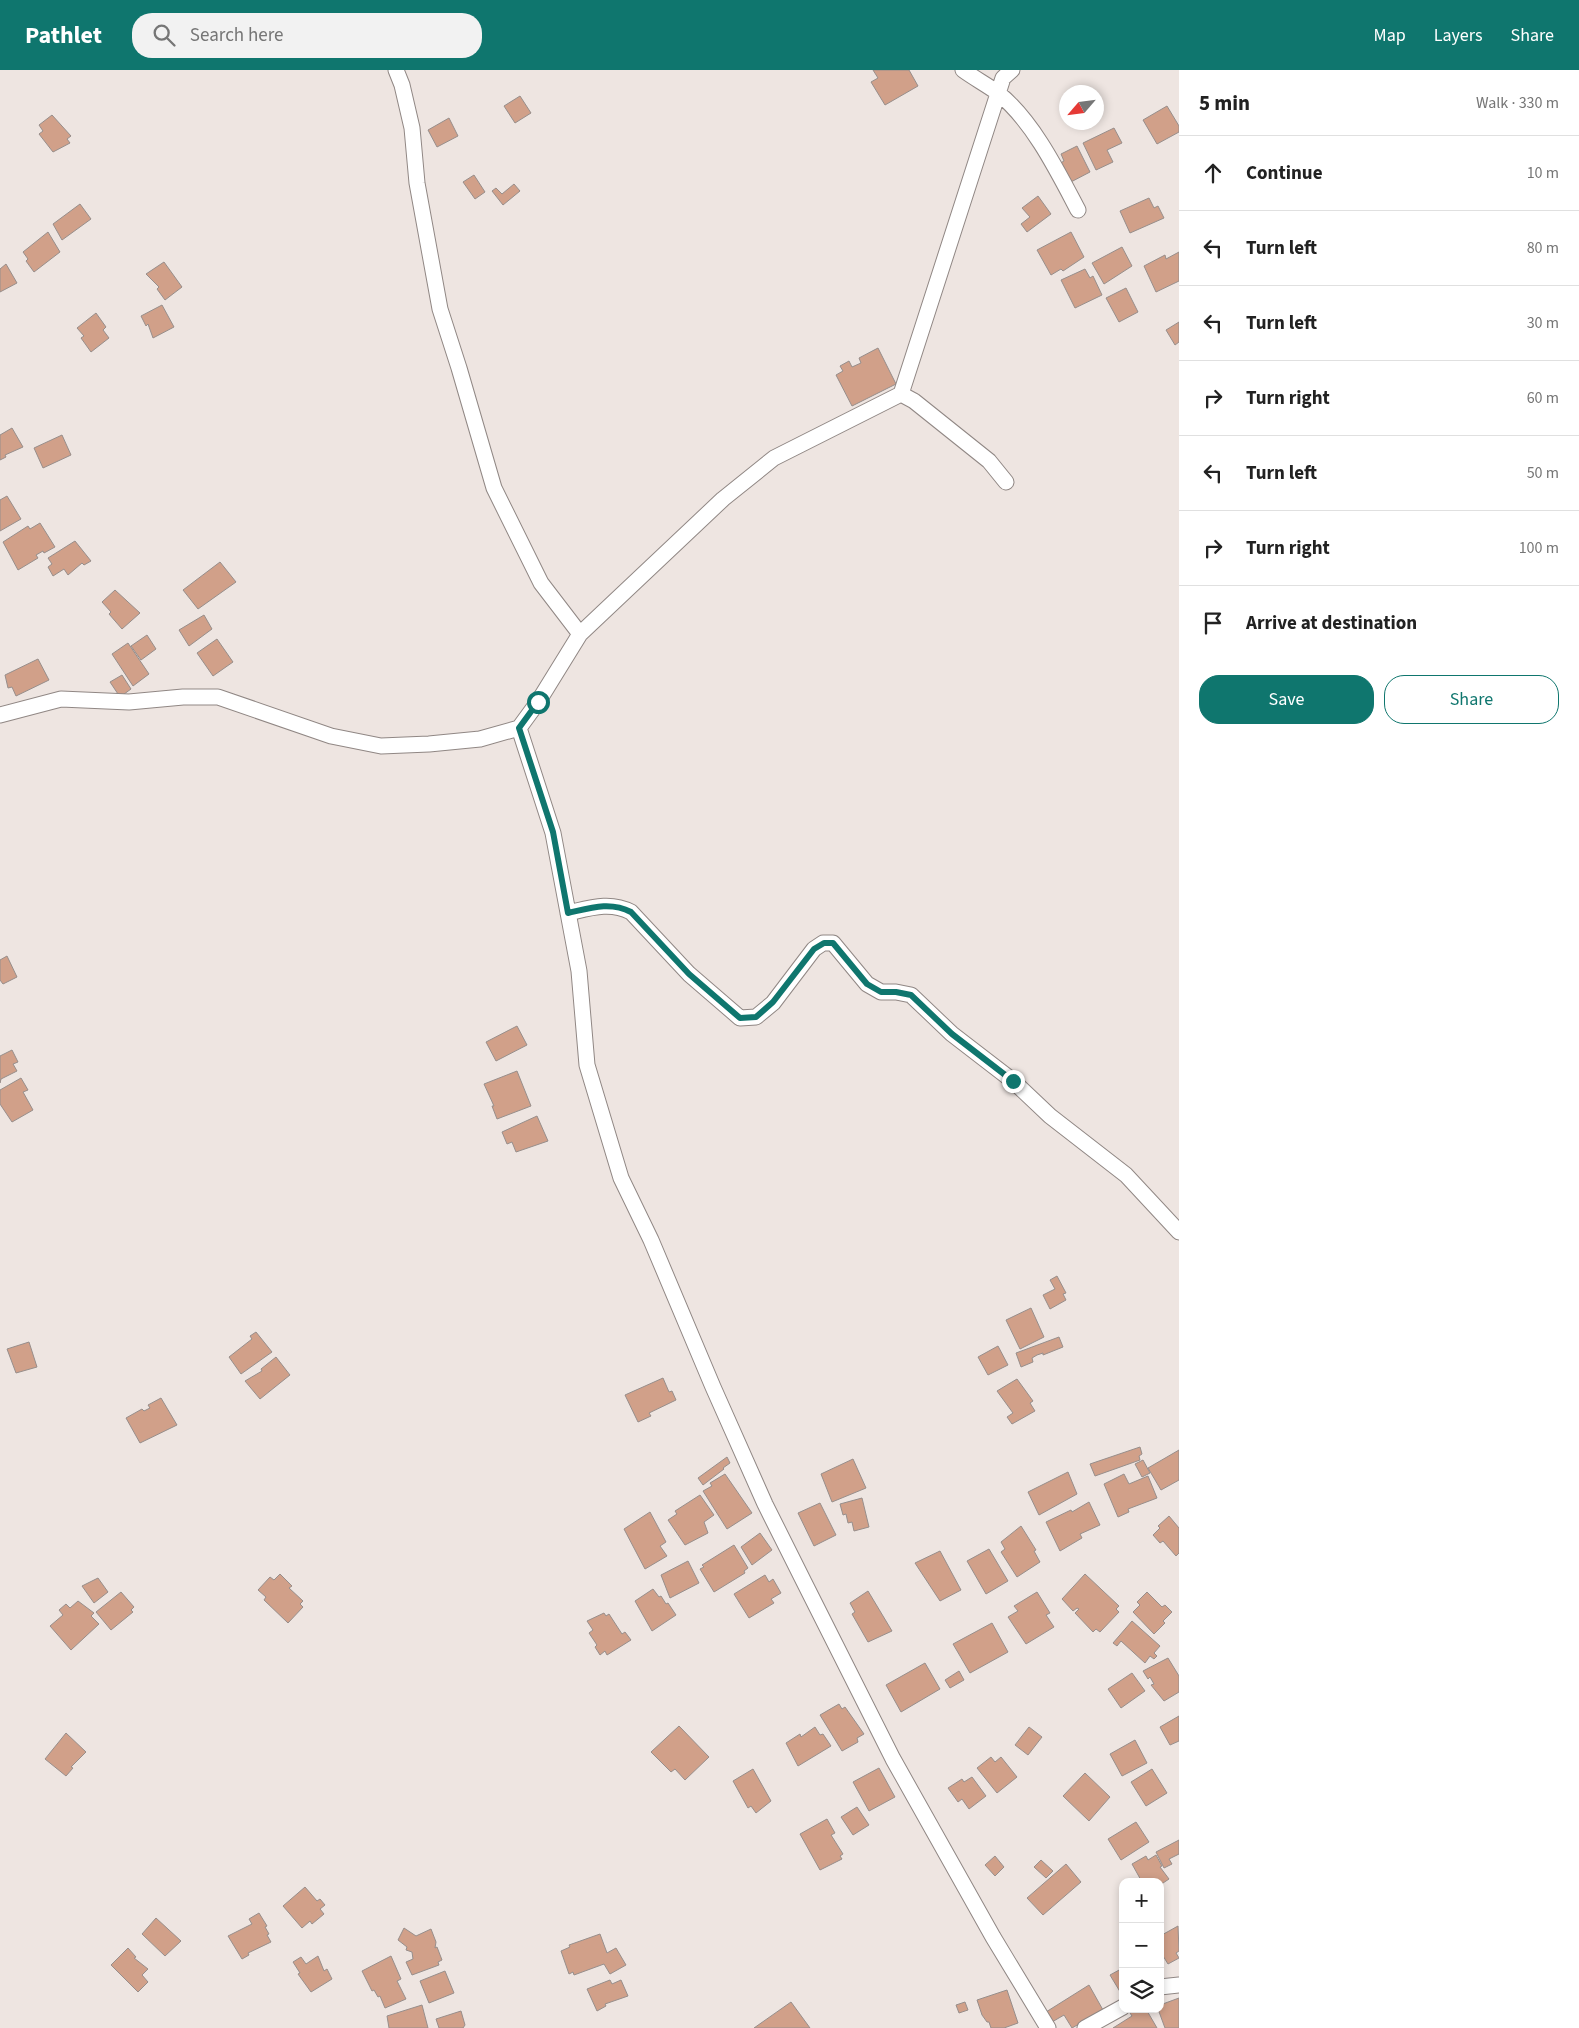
<!DOCTYPE html>
<html lang="en">
<head>
<meta charset="utf-8">
<style>
	body { margin:0; font-family:"Source Sans 3",sans-serif; background:#f2f2f2; color:#222 }
	.controls { position:absolute; right:15px; bottom:15px; display:grid; overflow:hidden; border-radius:10px; box-shadow:0 2px 8px #0003 }
	.controls button { width:45px; height:45px; display:grid; place-items:center; padding:0; border:0; border-bottom:1px solid #e0e0e0; background:#fff; color:#222; font:25px sans-serif }
	.compass { position:absolute; left:1059px; top:15px; width:45px; height:45px; border-radius:50%; background:#fff; box-shadow:0 2px 8px #0003; rotate:242deg }
	.stop { position:absolute; width:15px; height:15px; margin:-11px; border:4px solid #0f766e; border-radius:50%; background:#fff }
	.stop.end { background:#0f766e; border-color:#fff; box-shadow:0 1px 5px #0008 }
	.list { margin:0; padding:0; list-style:none }
	h2 { display:flex; justify-content:space-between; align-items:center; height:65px; margin:0; padding:0 20px; font-size:21px }
	h2 small { font-size:16px; font-weight:400; color:#767676 }
	.list li { display:grid; grid-template-columns:32px 1fr auto; gap:15px; align-items:center; box-sizing:border-box; height:75px; padding:0 20px; border-top:1px solid #e0e0e0 }
	.list b { display:block; font-size:19px; white-space:nowrap }
	.list em { font-size:16px; font-style:normal; color:#767676 }
	.actions { display:flex; gap:10px; padding:15px 20px }
	.actions a { flex:1; padding:11px 0; border:1px solid #0f766e; border-radius:20px; text-align:center; font-size:18px; color:#0f766e }
	.actions .main { background:#0f766e; color:#fff }
	.icon { flex:none; width:28px; height:28px; fill:none; stroke:currentColor; stroke-width:2; stroke-linecap:round; stroke-linejoin:round }
	.map { position:relative; flex:none; width:1179px; height:1958px; overflow:hidden }
	header { display:flex; align-items:center; gap:30px; box-sizing:border-box; height:70px; padding:0 25px; background:#0f766e; color:#fff }
	header strong { font-size:24px }
	nav { display:flex; gap:28px; margin-inline-start:auto; font-size:18px }
	.search { width:350px; height:45px; background:#f2f2f2; display:flex; align-items:center; gap:12px; box-sizing:border-box; padding:0 18px; border-radius:20px; color:#767676; font-size:19px }
	main { display:flex }
	aside { flex:1; background:#fff }
	.map>svg:first-child { display:block }
	.building { fill:#d1a089; stroke:#978e8b }
	.lines { fill:none; stroke-linecap:round; stroke-linejoin:round }
	.street-casing { stroke:#908784; stroke-width:17 }
	.street { stroke:#fff; stroke-width:15 }
	.route { stroke:#0f766e; stroke-width:6 }
</style>
</head>
<body>
<header>
<strong>Pathlet</strong>
<div class="search"><svg class="icon" aria-label="search" viewBox="0 0 24 24"><circle cx="10" cy="10" r="6"/><path d="M15 15l6 6"/></svg>Search here</div>
<nav><a>Map</a><a>Layers</a><a>Share</a></nav>
</header>
<main>
<div class="map">
<svg width="1179" height="1958" viewBox="0 0 1179 1958">
	<rect width="100%" height="100%" fill="#eee5e1"/>
	<path class="building" d="M 873,0 L 909,0 L 918,16 L 885,35 L 871,12 L 878,8 Z
		M 520,26 L 531,43 L 515,53 L 504,36 Z
		M 1167,36 L 1179,56 L 1179,62 L 1157,74 L 1143,50 Z
		M 52,45 L 71,66 L 67,69 L 70,73 L 53,82 L 39,64 L 43,61 L 39,55 Z
		M 449,48 L 458,66 L 437,77 L 428,60 Z
		M 1114,58 L 1122,73 L 1107,80 L 1113,92 L 1096,100 L 1083,73 Z
		M 1077,76 L 1090,102 L 1067,114 L 1057,95 L 1064,91 L 1061,84 Z
		M 474,105 L 485,122 L 475,129 L 463,112 Z
		M 514,114 L 520,121 L 503,135 L 492,121 L 496,118 L 502,124 Z
		M 1038,126 L 1051,144 L 1027,162 L 1021,154 L 1030,147 L 1022,138 Z
		M 1149,128 L 1154,138 L 1158,136 L 1164,148 L 1130,163 L 1120,141 Z
		M 80,134 L 91,149 L 62,170 L 53,154 Z
		M 48,162 L 60,182 L 34,202 L 26,191 L 28,189 L 23,182 Z
		M 1071,162 L 1084,187 L 1063,201 L 1061,199 L 1051,205 L 1037,180 Z
		M 1122,177 L 1132,196 L 1104,214 L 1092,193 Z
		M 1179,182 L 1179,211 L 1156,222 L 1144,196 L 1165,185 L 1166,189 Z
		M 164,192 L 182,217 L 165,230 L 157,219 L 159,217 L 146,204 Z
		M 6,194 L 17,213 L 0,222 L 0,199 Z
		M 1085,199 L 1090,208 L 1093,206 L 1102,225 L 1075,238 L 1061,210 Z
		M 1126,218 L 1138,242 L 1119,252 L 1106,228 Z
		M 162,235 L 174,257 L 153,268 L 148,254 L 146,256 L 141,246 Z
		M 96,243 L 106,257 L 103,260 L 109,268 L 91,282 L 81,268 L 84,266 L 77,258 Z
		M 1179,252 L 1179,272 L 1175,275 L 1166,260 Z
		M 878,278 L 896,314 L 852,336 L 836,305 L 843,301 L 840,296 L 849,291 L 852,297 L 861,293 L 859,288 Z
		M 12,358 L 23,377 L 5,385 L 6,387 L 0,390 L 0,365 Z
		M 62,365 L 71,385 L 43,398 L 34,378 Z
		M 7,426 L 21,449 L 0,461 L 0,430 Z
		M 40,453 L 55,477 L 44,483 L 43,481 L 36,485 L 38,488 L 18,500 L 3,472 L 28,456 L 30,459 Z
		M 75,471 L 91,491 L 84,495 L 82,493 L 68,505 L 64,499 L 53,506 L 48,497 L 52,494 L 48,488 Z
		M 220,492 L 236,512 L 198,539 L 183,520 Z
		M 115,520 L 140,543 L 122,559 L 109,544 L 111,542 L 102,532 Z
		M 204,545 L 212,559 L 189,576 L 179,560 Z
		M 147,565 L 156,579 L 141,590 L 131,576 Z
		M 217,569 L 233,592 L 213,606 L 197,583 Z
		M 128,573 L 149,604 L 133,616 L 112,584 Z
		M 38,589 L 49,610 L 16,626 L 12,617 L 8,618 L 5,605 Z
		M 122,605 L 131,619 L 120,627 L 110,612 Z
		M 7,886 L 17,907 L 3,914 L 0,910 L 0,890 Z
		M 517,956 L 527,975 L 496,991 L 486,972 Z
		M 12,980 L 18,992 L 13,994 L 17,1001 L 1,1009 L 0,1013 L 0,986 Z
		M 517,1001 L 531,1036 L 497,1049 L 492,1036 L 494,1036 L 484,1014 Z
		M 21,1008 L 28,1020 L 23,1022 L 33,1040 L 12,1052 L 0,1034 L 0,1020 Z
		M 537,1046 L 548,1071 L 516,1082 L 512,1072 L 507,1074 L 502,1062 Z
		M 1057,1206 L 1066,1223 L 1063,1224 L 1066,1230 L 1050,1239 L 1043,1225 L 1055,1219 L 1050,1210 Z
		M 1031,1238 L 1044,1267 L 1020,1279 L 1006,1250 Z
		M 256,1262 L 272,1282 L 241,1304 L 229,1287 L 252,1269 L 250,1266 Z
		M 1059,1267 L 1063,1277 L 1043,1285 L 1043,1283 L 1037,1285 L 1032,1288 L 1033,1292 L 1021,1297 L 1016,1283 Z
		M 29,1272 L 37,1297 L 16,1303 L 7,1279 Z
		M 998,1276 L 1008,1295 L 988,1305 L 978,1287 Z
		M 276,1287 L 290,1305 L 260,1329 L 245,1311 L 262,1301 L 261,1299 Z
		M 663,1308 L 669,1322 L 672,1321 L 676,1330 L 649,1343 L 651,1346 L 638,1352 L 625,1325 Z
		M 1017,1309 L 1033,1331 L 1030,1333 L 1035,1341 L 1012,1354 L 1007,1347 L 1013,1343 L 997,1321 Z
		M 161,1328 L 177,1355 L 140,1373 L 126,1348 L 142,1339 L 144,1341 L 150,1338 L 148,1335 Z
		M 1140,1377 L 1142,1384 L 1139,1386 L 1140,1390 L 1095,1406 L 1090,1394 Z
		M 1179,1380 L 1179,1410 L 1161,1420 L 1148,1398 Z
		M 727,1387 L 730,1393 L 723,1398 L 724,1399 L 703,1415 L 698,1408 Z
		M 853,1389 L 866,1418 L 832,1432 L 821,1404 Z
		M 1143,1390 L 1150,1403 L 1142,1407 L 1135,1394 Z
		M 1068,1402 L 1077,1424 L 1039,1445 L 1028,1422 Z
		M 725,1404 L 752,1443 L 727,1459 L 703,1421 L 712,1416 L 710,1413 Z
		M 1124,1404 L 1129,1414 L 1148,1406 L 1157,1428 L 1128,1439 L 1129,1442 L 1118,1447 L 1104,1414 Z
		M 700,1425 L 714,1445 L 704,1452 L 708,1463 L 685,1475 L 668,1450 L 677,1444 L 675,1441 Z
		M 862,1428 L 869,1457 L 854,1461 L 852,1452 L 848,1453 L 846,1444 L 843,1445 L 840,1434 Z
		M 1089,1432 L 1100,1455 L 1080,1464 L 1082,1468 L 1060,1481 L 1046,1452 L 1071,1440 L 1072,1442 Z
		M 820,1433 L 836,1465 L 814,1476 L 798,1443 Z
		M 650,1442 L 666,1472 L 660,1476 L 667,1486 L 645,1499 L 624,1459 Z
		M 1169,1446 L 1179,1458 L 1179,1483 L 1176,1486 L 1163,1471 L 1160,1473 L 1153,1465 L 1160,1458 L 1158,1456 Z
		M 1021,1456 L 1036,1480 L 1034,1481 L 1040,1492 L 1017,1507 L 1001,1482 L 1005,1479 L 1001,1472 Z
		M 760,1463 L 772,1480 L 752,1495 L 741,1477 Z
		M 734,1475 L 748,1498 L 744,1501 L 745,1503 L 714,1522 L 700,1499 L 704,1497 L 702,1495 Z
		M 989,1479 L 1008,1511 L 986,1524 L 967,1491 Z
		M 940,1481 L 961,1520 L 940,1531 L 915,1493 Z
		M 688,1491 L 699,1513 L 670,1528 L 661,1505 Z
		M 280,1504 L 292,1516 L 289,1518 L 303,1531 L 300,1534 L 303,1537 L 288,1553 L 264,1530 L 266,1527 L 258,1520 L 270,1507 L 274,1510 Z
		M 1085,1504 L 1119,1536 L 1116,1539 L 1119,1542 L 1100,1562 L 1096,1559 L 1093,1562 L 1075,1543 L 1079,1539 L 1077,1538 L 1073,1541 L 1062,1529 Z
		M 765,1505 L 769,1512 L 773,1509 L 781,1523 L 771,1529 L 774,1533 L 749,1548 L 734,1524 Z
		M 98,1508 L 108,1522 L 94,1533 L 82,1516 Z
		M 653,1519 L 659,1527 L 661,1526 L 666,1534 L 668,1533 L 676,1545 L 652,1561 L 635,1531 Z
		M 868,1521 L 892,1561 L 868,1572 L 852,1544 L 855,1542 L 850,1533 Z
		M 121,1522 L 134,1537 L 131,1540 L 133,1542 L 111,1560 L 96,1542 Z
		M 1037,1522 L 1050,1543 L 1046,1545 L 1054,1557 L 1026,1574 L 1008,1547 L 1018,1541 L 1014,1536 Z
		M 1147,1522 L 1162,1537 L 1165,1535 L 1172,1542 L 1163,1551 L 1165,1553 L 1154,1564 L 1133,1542 L 1140,1535 L 1137,1532 Z
		M 78,1531 L 94,1543 L 91,1546 L 99,1554 L 71,1580 L 50,1556 L 63,1545 L 59,1540 L 66,1534 L 70,1538 Z
		M 604,1543 L 606,1546 L 609,1544 L 622,1564 L 625,1562 L 631,1570 L 607,1585 L 605,1581 L 600,1585 L 595,1577 L 597,1575 L 589,1563 L 593,1560 L 587,1551 Z
		M 1132,1551 L 1160,1576 L 1154,1583 L 1157,1586 L 1154,1589 L 1150,1586 L 1145,1593 L 1121,1571 L 1117,1576 L 1113,1573 Z
		M 992,1553 L 1008,1582 L 970,1603 L 953,1574 Z
		M 1168,1588 L 1179,1606 L 1179,1622 L 1164,1631 L 1151,1615 L 1154,1614 L 1150,1607 L 1148,1609 L 1143,1601 Z
		M 925,1593 L 940,1619 L 901,1642 L 886,1615 Z
		M 959,1601 L 964,1610 L 950,1618 L 945,1610 Z
		M 1132,1603 L 1145,1621 L 1121,1638 L 1108,1619 Z
		M 839,1634 L 842,1639 L 845,1637 L 864,1664 L 857,1668 L 858,1672 L 842,1681 L 820,1645 Z
		M 1179,1646 L 1179,1671 L 1170,1675 L 1160,1657 Z
		M 679,1656 L 709,1687 L 685,1710 L 675,1699 L 671,1702 L 651,1682 Z
		M 815,1657 L 820,1665 L 823,1664 L 831,1676 L 798,1696 L 786,1673 L 800,1664 L 801,1667 Z
		M 1029,1657 L 1042,1667 L 1028,1685 L 1015,1675 Z
		M 66,1663 L 86,1682 L 71,1697 L 73,1698 L 66,1706 L 45,1689 Z
		M 1135,1670 L 1147,1693 L 1122,1706 L 1110,1684 Z
		M 991,1687 L 995,1692 L 1001,1687 L 1017,1707 L 997,1723 L 977,1698 Z
		M 879,1698 L 895,1727 L 869,1741 L 853,1712 Z
		M 753,1699 L 771,1731 L 756,1743 L 751,1736 L 748,1738 L 733,1711 Z
		M 1152,1699 L 1167,1723 L 1146,1736 L 1131,1712 Z
		M 1085,1703 L 1110,1727 L 1089,1751 L 1063,1726 Z
		M 972,1707 L 986,1726 L 969,1739 L 962,1729 L 958,1732 L 948,1718 L 962,1709 L 964,1712 Z
		M 857,1737 L 869,1755 L 853,1765 L 841,1747 Z
		M 827,1749 L 835,1763 L 831,1765 L 843,1784 L 840,1786 L 842,1789 L 820,1800 L 800,1764 Z
		M 1136,1752 L 1149,1772 L 1121,1790 L 1108,1769 Z
		M 1179,1770 L 1179,1784 L 1169,1789 L 1172,1794 L 1164,1798 L 1156,1782 Z
		M 1156,1785 L 1162,1796 L 1160,1797 L 1169,1809 L 1160,1815 L 1160,1812 L 1142,1812 L 1132,1794 L 1146,1786 L 1148,1790 Z
		M 995,1786 L 1004,1797 L 995,1806 L 985,1795 Z
		M 1041,1790 L 1053,1801 L 1046,1808 L 1034,1797 Z
		M 1066,1794 L 1081,1812 L 1043,1845 L 1027,1828 Z
		M 305,1817 L 317,1831 L 320,1829 L 325,1835 L 320,1839 L 324,1844 L 312,1854 L 310,1851 L 302,1858 L 283,1836 Z
		M 259,1843 L 267,1856 L 265,1857 L 269,1864 L 267,1865 L 271,1872 L 248,1883 L 249,1885 L 242,1889 L 228,1866 L 252,1854 L 249,1849 Z
		M 156,1848 L 181,1871 L 165,1886 L 142,1864 Z
		M 1178,1856 L 1179,1881 L 1176,1883 L 1179,1888 L 1168,1894 L 1160,1881 L 1160,1866 Z
		M 404,1858 L 416,1866 L 431,1859 L 436,1872 L 435,1878 L 437,1877 L 442,1890 L 438,1892 L 439,1895 L 412,1905 L 406,1892 L 413,1889 L 412,1882 L 406,1880 L 407,1877 L 398,1870 Z
		M 600,1864 L 607,1883 L 616,1878 L 626,1895 L 610,1904 L 604,1894 L 574,1905 L 573,1902 L 569,1904 L 561,1881 L 570,1877 L 569,1875 Z
		M 128,1878 L 136,1887 L 134,1888 L 148,1899 L 142,1905 L 148,1912 L 138,1922 L 111,1895 Z
		M 318,1886 L 324,1901 L 327,1899 L 332,1909 L 311,1922 L 298,1904 L 300,1903 L 293,1892 L 301,1887 L 306,1894 Z
		M 391,1886 L 401,1909 L 397,1911 L 406,1929 L 385,1938 L 380,1926 L 378,1927 L 374,1920 L 372,1921 L 362,1901 Z
		M 1121,1899 L 1123,1901 L 1122,1925 L 1110,1905 Z
		M 445,1901 L 454,1923 L 429,1933 L 420,1911 Z
		M 610,1910 L 612,1914 L 621,1910 L 628,1926 L 605,1934 L 606,1936 L 597,1941 L 587,1919 Z
		M 1089,1915 L 1103,1940 L 1072,1958 L 1064,1945 L 1052,1952 L 1046,1942 Z
		M 1007,1920 L 1018,1953 L 1004,1958 L 991,1958 L 989,1952 L 987,1952 L 982,1945 L 977,1930 Z
		M 1179,1928 L 1179,1958 L 1165,1958 L 1158,1939 L 1160,1939 L 1160,1935 Z
		M 791,1932 L 810,1958 L 754,1958 Z
		M 965,1932 L 968,1940 L 959,1943 L 956,1935 Z
		M 422,1935 L 428,1958 L 389,1958 L 387,1946 Z
		M 1136,1939 L 1146,1939 L 1157,1958 L 1113,1958 L 1132,1946 L 1130,1943 Z
		M 461,1941 L 465,1955 L 463,1958 L 439,1958 L 436,1949 Z"/>
	<g class="lines">
		<defs>
			<path id="street" d="M 396,0 L 402,15 L 412,58 L 417,113 L 440,239 L 459,298 L 494,418 L 541,513 L 580,564
				M 963,0 C 974,8 987,15 998,23 C 1033,51 1058,102 1078,140
				M 901,324 L 914,331 L 989,391 L 1006,412
				M 0,645 L 61,629 L 129,632 L 183,627 L 218,627 L 331,666 L 381,676 L 429,674 L 480,669 L 519,658 L 538,632 L 580,564 L 723,429 L 774,388 L 901,324 L 1003,8 L 1012,0
				M 519,658 L 553,763 L 579,901 L 587,995 L 621,1108 L 651,1170 L 713,1317 L 765,1434 L 804,1512 L 893,1689 L 993,1867 L 1048,1958
				M 568,843 C 590,838 610,831 631,842 L 689,904 L 740,948 L 756,947 L 773,933 L 814,879 L 823,873 L 833,873 L 867,914 L 881,922 L 896,922 L 911,925 L 952,964 L 1013,1011 L 1050,1046 L 1126,1105 L 1179,1162
				M 1160,1917 L 1179,1915
				M 1085,1958 L 1123,1937"/>
		</defs>
		<use href="#street" class="street-casing"/>
		<use href="#street" class="street"/>
	</g>
	<g class="lines">
		<path class="route" d="M 538,632 L 519,658 L 553,762 L 568,843 C 590,838 610,831 631,842 L 689,904 L 740,948 L 756,947 L 773,932 L 814,879 L 824,873 L 833,873 L 867,914 L 881,922 L 896,922 L 911,925 L 952,964 L 1013,1011"/>
	</g>
</svg>
<div class="controls">
<button>+</button>
<button>−</button>
<button><svg class="icon" aria-label="layers" viewBox="0 0 24 24"><path d="M12 4l9 5-9 5-9-5zM3 14l9 5 9-5"/></svg></button>
</div>
<svg class="compass" viewBox="-18 -18 36 36"><path d="M0-13l5 13h-10z" fill="#e53935"/><path d="M0 13l5-13h-10z" fill="#767676"/></svg>
<div class="stop" style="left:538px;top:632px"></div>
<div class="stop end" style="left:1013px;top:1011px"></div>
</div>
<aside>
<h2>5 min<small>Walk · 330 m</small></h2>
<ul class="list">
<li><svg class="icon" aria-label="ahead" viewBox="0 0 24 24"><path d="M12 20V5M6 11l6-6 6 6"/></svg><div><b>Continue</b></div><em>10 m</em></li>
<li><svg class="icon" aria-label="left" viewBox="0 0 24 24"><path d="M17 20v-9H6M10 6l-5 5 5 5"/></svg><div><b>Turn left</b></div><em>80 m</em></li>
<li><svg class="icon" aria-label="left" viewBox="0 0 24 24"><path d="M17 20v-9H6M10 6l-5 5 5 5"/></svg><div><b>Turn left</b></div><em>30 m</em></li>
<li><svg class="icon" aria-label="right" viewBox="0 0 24 24"><path d="M7 20v-9h11M14 6l5 5-5 5"/></svg><div><b>Turn right</b></div><em>60 m</em></li>
<li><svg class="icon" aria-label="left" viewBox="0 0 24 24"><path d="M17 20v-9H6M10 6l-5 5 5 5"/></svg><div><b>Turn left</b></div><em>50 m</em></li>
<li><svg class="icon" aria-label="right" viewBox="0 0 24 24"><path d="M7 20v-9h11M14 6l5 5-5 5"/></svg><div><b>Turn right</b></div><em>100 m</em></li>
<li><svg class="icon" aria-label="arrive" viewBox="0 0 24 24"><path d="M6 21V4h12l-3 4 3 4H6"/></svg><div><b>Arrive at destination</b></div></li>
</ul>
<div class="actions"><a class="main">Save</a><a>Share</a></div>
</aside>
</main>
</body>
</html>
